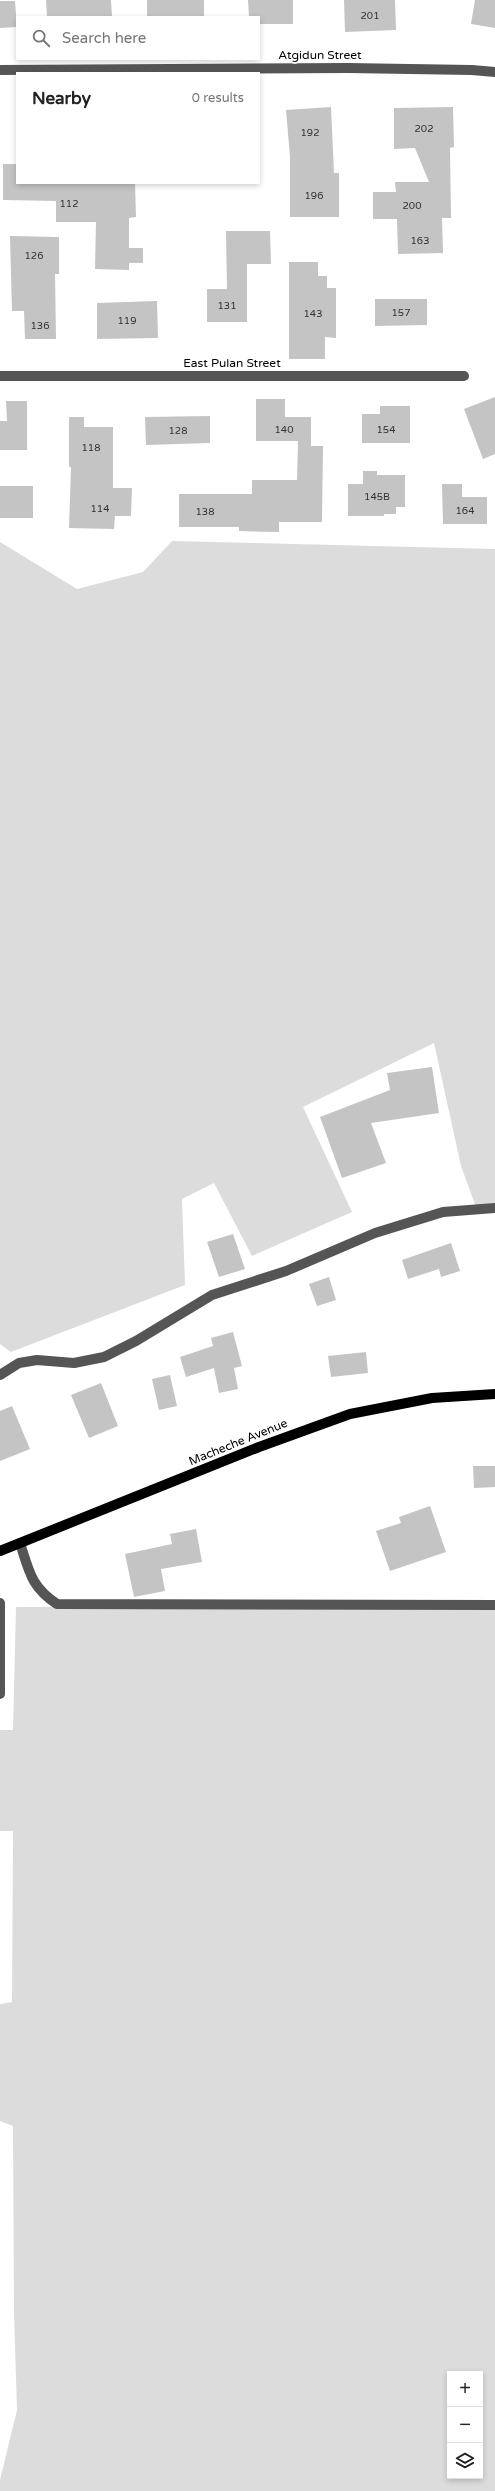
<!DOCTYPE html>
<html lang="en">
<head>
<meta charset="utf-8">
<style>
	body { margin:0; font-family:"Varela Round",sans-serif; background:#f2f2f2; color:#222 }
	.controls { position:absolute; right:12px; bottom:12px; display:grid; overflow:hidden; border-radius:0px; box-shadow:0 2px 6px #0003 }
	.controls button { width:36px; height:36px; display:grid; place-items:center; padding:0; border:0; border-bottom:1px solid #e0e0e0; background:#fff; color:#222; font:20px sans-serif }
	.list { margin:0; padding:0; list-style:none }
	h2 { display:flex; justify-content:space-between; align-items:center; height:52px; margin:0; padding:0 16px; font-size:17px }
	h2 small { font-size:13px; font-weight:400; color:#767676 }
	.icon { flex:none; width:22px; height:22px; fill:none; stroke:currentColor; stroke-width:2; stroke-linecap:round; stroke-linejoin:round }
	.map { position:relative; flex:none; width:495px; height:2491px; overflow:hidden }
	.search { position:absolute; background:#fff; box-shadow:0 2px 6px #0003; left:16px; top:16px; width:244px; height:44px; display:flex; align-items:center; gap:10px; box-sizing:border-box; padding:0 14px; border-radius:0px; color:#767676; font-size:15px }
	.panel { position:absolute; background:#fff; box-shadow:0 2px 6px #0003; left:16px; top:72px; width:244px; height:112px; border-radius:0px }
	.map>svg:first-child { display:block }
	.green { fill:#dcdcdc; fill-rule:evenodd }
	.building { fill:#c4c4c4 }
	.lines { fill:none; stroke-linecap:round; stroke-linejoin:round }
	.minor { stroke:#555; stroke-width:10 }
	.major { stroke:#000; stroke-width:10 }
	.labels { text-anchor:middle; stroke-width:3.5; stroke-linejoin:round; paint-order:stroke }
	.number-label { font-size:10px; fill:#313131 }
	.street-label { font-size:12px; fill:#000; stroke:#fff }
</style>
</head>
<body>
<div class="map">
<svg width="495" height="2491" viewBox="0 0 495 2491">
	<rect width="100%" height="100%" fill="#fff"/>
	<path class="green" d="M 172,541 L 495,549 L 495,1206 L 476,1207 L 461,1166 L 434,1043 L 303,1107 L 352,1212 L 252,1256 L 214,1183 L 182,1199 L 185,1285 L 11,1352 L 0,1344 L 0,542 L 77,589 L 143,572 Z
		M 495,1605 L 495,2491 L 0,2491 L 0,2480 L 17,2410 L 14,2313 L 13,2126 L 0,2121 L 0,2004 L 12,2002 L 13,1831 L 0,1831 L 0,1730 L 13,1730 L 16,1607 ZM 450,2374 L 480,2374 L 480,2476 L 450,2476 Z"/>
	<path class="building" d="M 46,0 L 111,0 L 112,17 L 47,17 Z
		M 147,0 L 204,0 L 204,17 L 147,17 Z
		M 248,0 L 293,0 L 293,24 L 259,24 L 259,17 L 249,17 Z
		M 344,0 L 395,0 L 396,30 L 345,32 Z
		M 475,0 L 495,0 L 495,28 L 471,24 Z
		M 0,1 L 15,1 L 17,27 L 0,28 Z
		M 331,107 L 334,173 L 339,173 L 339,217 L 290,217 L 290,157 L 286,110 Z
		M 453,107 L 454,147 L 450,148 L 451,218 L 442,218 L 443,253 L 398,254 L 397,219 L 373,219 L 373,192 L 396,192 L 395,182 L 429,182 L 415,148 L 394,149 L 394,108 Z
		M 3,164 L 17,164 L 17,183 L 135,183 L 136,217 L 129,218 L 129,248 L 143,248 L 143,263 L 129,263 L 129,270 L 95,269 L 96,222 L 56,222 L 56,201 L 3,200 Z
		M 226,231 L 270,231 L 271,264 L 247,264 L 247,322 L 207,322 L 207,289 L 227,289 Z
		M 10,236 L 59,237 L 59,274 L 55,274 L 56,339 L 25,339 L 24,311 L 12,311 Z
		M 289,262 L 318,262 L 318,276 L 327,276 L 327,288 L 336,288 L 336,338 L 325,337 L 325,359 L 289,359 Z
		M 375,299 L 427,299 L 427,325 L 375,326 Z
		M 157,301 L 158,338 L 97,339 L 97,303 Z
		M 495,397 L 495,454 L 483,459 L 464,409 Z
		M 256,399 L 285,399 L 285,417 L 311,417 L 311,446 L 323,446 L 322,522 L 279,522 L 279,532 L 239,531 L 239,527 L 179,527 L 179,494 L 252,494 L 252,480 L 297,480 L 298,441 L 256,441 Z
		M 6,401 L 27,401 L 27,450 L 0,450 L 0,421 L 7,421 Z
		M 380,406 L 410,406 L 410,443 L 362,443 L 362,414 L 380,414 Z
		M 210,416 L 210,443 L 146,445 L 145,417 Z
		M 69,417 L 84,417 L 84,427 L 113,427 L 113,488 L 132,488 L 131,516 L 115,516 L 114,529 L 69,528 L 71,467 L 69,467 Z
		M 363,471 L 377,471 L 377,475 L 405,475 L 405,507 L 396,507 L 396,514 L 384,514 L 384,516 L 348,516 L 348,484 L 363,484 Z
		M 442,484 L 462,484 L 462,497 L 487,497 L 487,524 L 443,524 Z
		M 0,486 L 33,486 L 33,518 L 0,518 Z
		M 432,1067 L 439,1113 L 371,1123 L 386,1163 L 342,1178 L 320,1117 L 390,1090 L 387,1073 Z
		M 233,1234 L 245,1269 L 219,1277 L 207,1242 Z
		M 451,1243 L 460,1271 L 441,1277 L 439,1269 L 408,1279 L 402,1260 Z
		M 329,1277 L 336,1300 L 317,1306 L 309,1284 Z
		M 233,1332 L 242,1366 L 234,1368 L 238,1389 L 219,1393 L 214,1368 L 186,1377 L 180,1357 L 213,1346 L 211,1338 Z
		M 366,1352 L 368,1373 L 331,1377 L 328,1356 Z
		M 170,1375 L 177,1406 L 159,1410 L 152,1379 Z
		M 101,1383 L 118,1426 L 89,1438 L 71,1395 Z
		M 12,1406 L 30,1449 L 0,1461 L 0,1411 Z
		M 473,1466 L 495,1466 L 495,1487 L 474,1488 Z
		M 430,1506 L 446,1552 L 390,1571 L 376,1531 L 401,1523 L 399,1517 Z
		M 196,1529 L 202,1562 L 161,1569 L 165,1591 L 134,1597 L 125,1554 L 172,1544 L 170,1534 Z"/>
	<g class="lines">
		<path class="minor" d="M 0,70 L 348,68 L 472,70 L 495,72
			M 0,376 L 464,376
			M 0,1375 L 19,1363 L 37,1360 L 74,1363 L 104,1357 L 136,1341 L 212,1295 L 286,1271 L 375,1233 L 443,1212 L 495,1208
			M 20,1543 C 29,1571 31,1587 57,1604 L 495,1605
			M 0,1603 L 0,1694"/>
		<path class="major" d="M 0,1551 L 259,1447 L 350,1414 L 432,1398 L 495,1394"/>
	</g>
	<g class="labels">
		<g class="number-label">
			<text x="370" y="19">201</text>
			<text x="424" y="132">202</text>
			<text x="310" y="136">192</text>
			<text x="314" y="199">196</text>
			<text x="69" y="207">112</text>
			<text x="412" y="209">200</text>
			<text x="420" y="244">163</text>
			<text x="34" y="259">126</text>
			<text x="227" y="309">131</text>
			<text x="401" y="316">157</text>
			<text x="313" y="317">143</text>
			<text x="127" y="324">119</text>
			<text x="40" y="329">136</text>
			<text x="284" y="433">140</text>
			<text x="386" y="433">154</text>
			<text x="178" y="434">128</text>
			<text x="91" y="451">118</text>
			<text x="377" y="500">145B</text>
			<text x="100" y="512">114</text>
			<text x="465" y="514">164</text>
			<text x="205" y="515">138</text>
		</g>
		<g class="street-label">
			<text x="320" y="59">Atgidun Street</text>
			<text x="232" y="367">East Pulan Street</text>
			<text transform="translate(238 1442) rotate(-22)" y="4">Macheche Avenue</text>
		</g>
	</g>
</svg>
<div class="controls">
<button>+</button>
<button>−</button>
<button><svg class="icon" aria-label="layers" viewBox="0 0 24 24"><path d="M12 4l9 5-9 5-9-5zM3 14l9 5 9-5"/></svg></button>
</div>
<div class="search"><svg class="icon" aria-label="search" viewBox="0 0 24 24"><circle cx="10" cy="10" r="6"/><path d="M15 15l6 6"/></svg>Search here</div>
<section class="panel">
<h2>Nearby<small>0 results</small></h2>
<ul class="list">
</ul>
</section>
</div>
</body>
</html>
